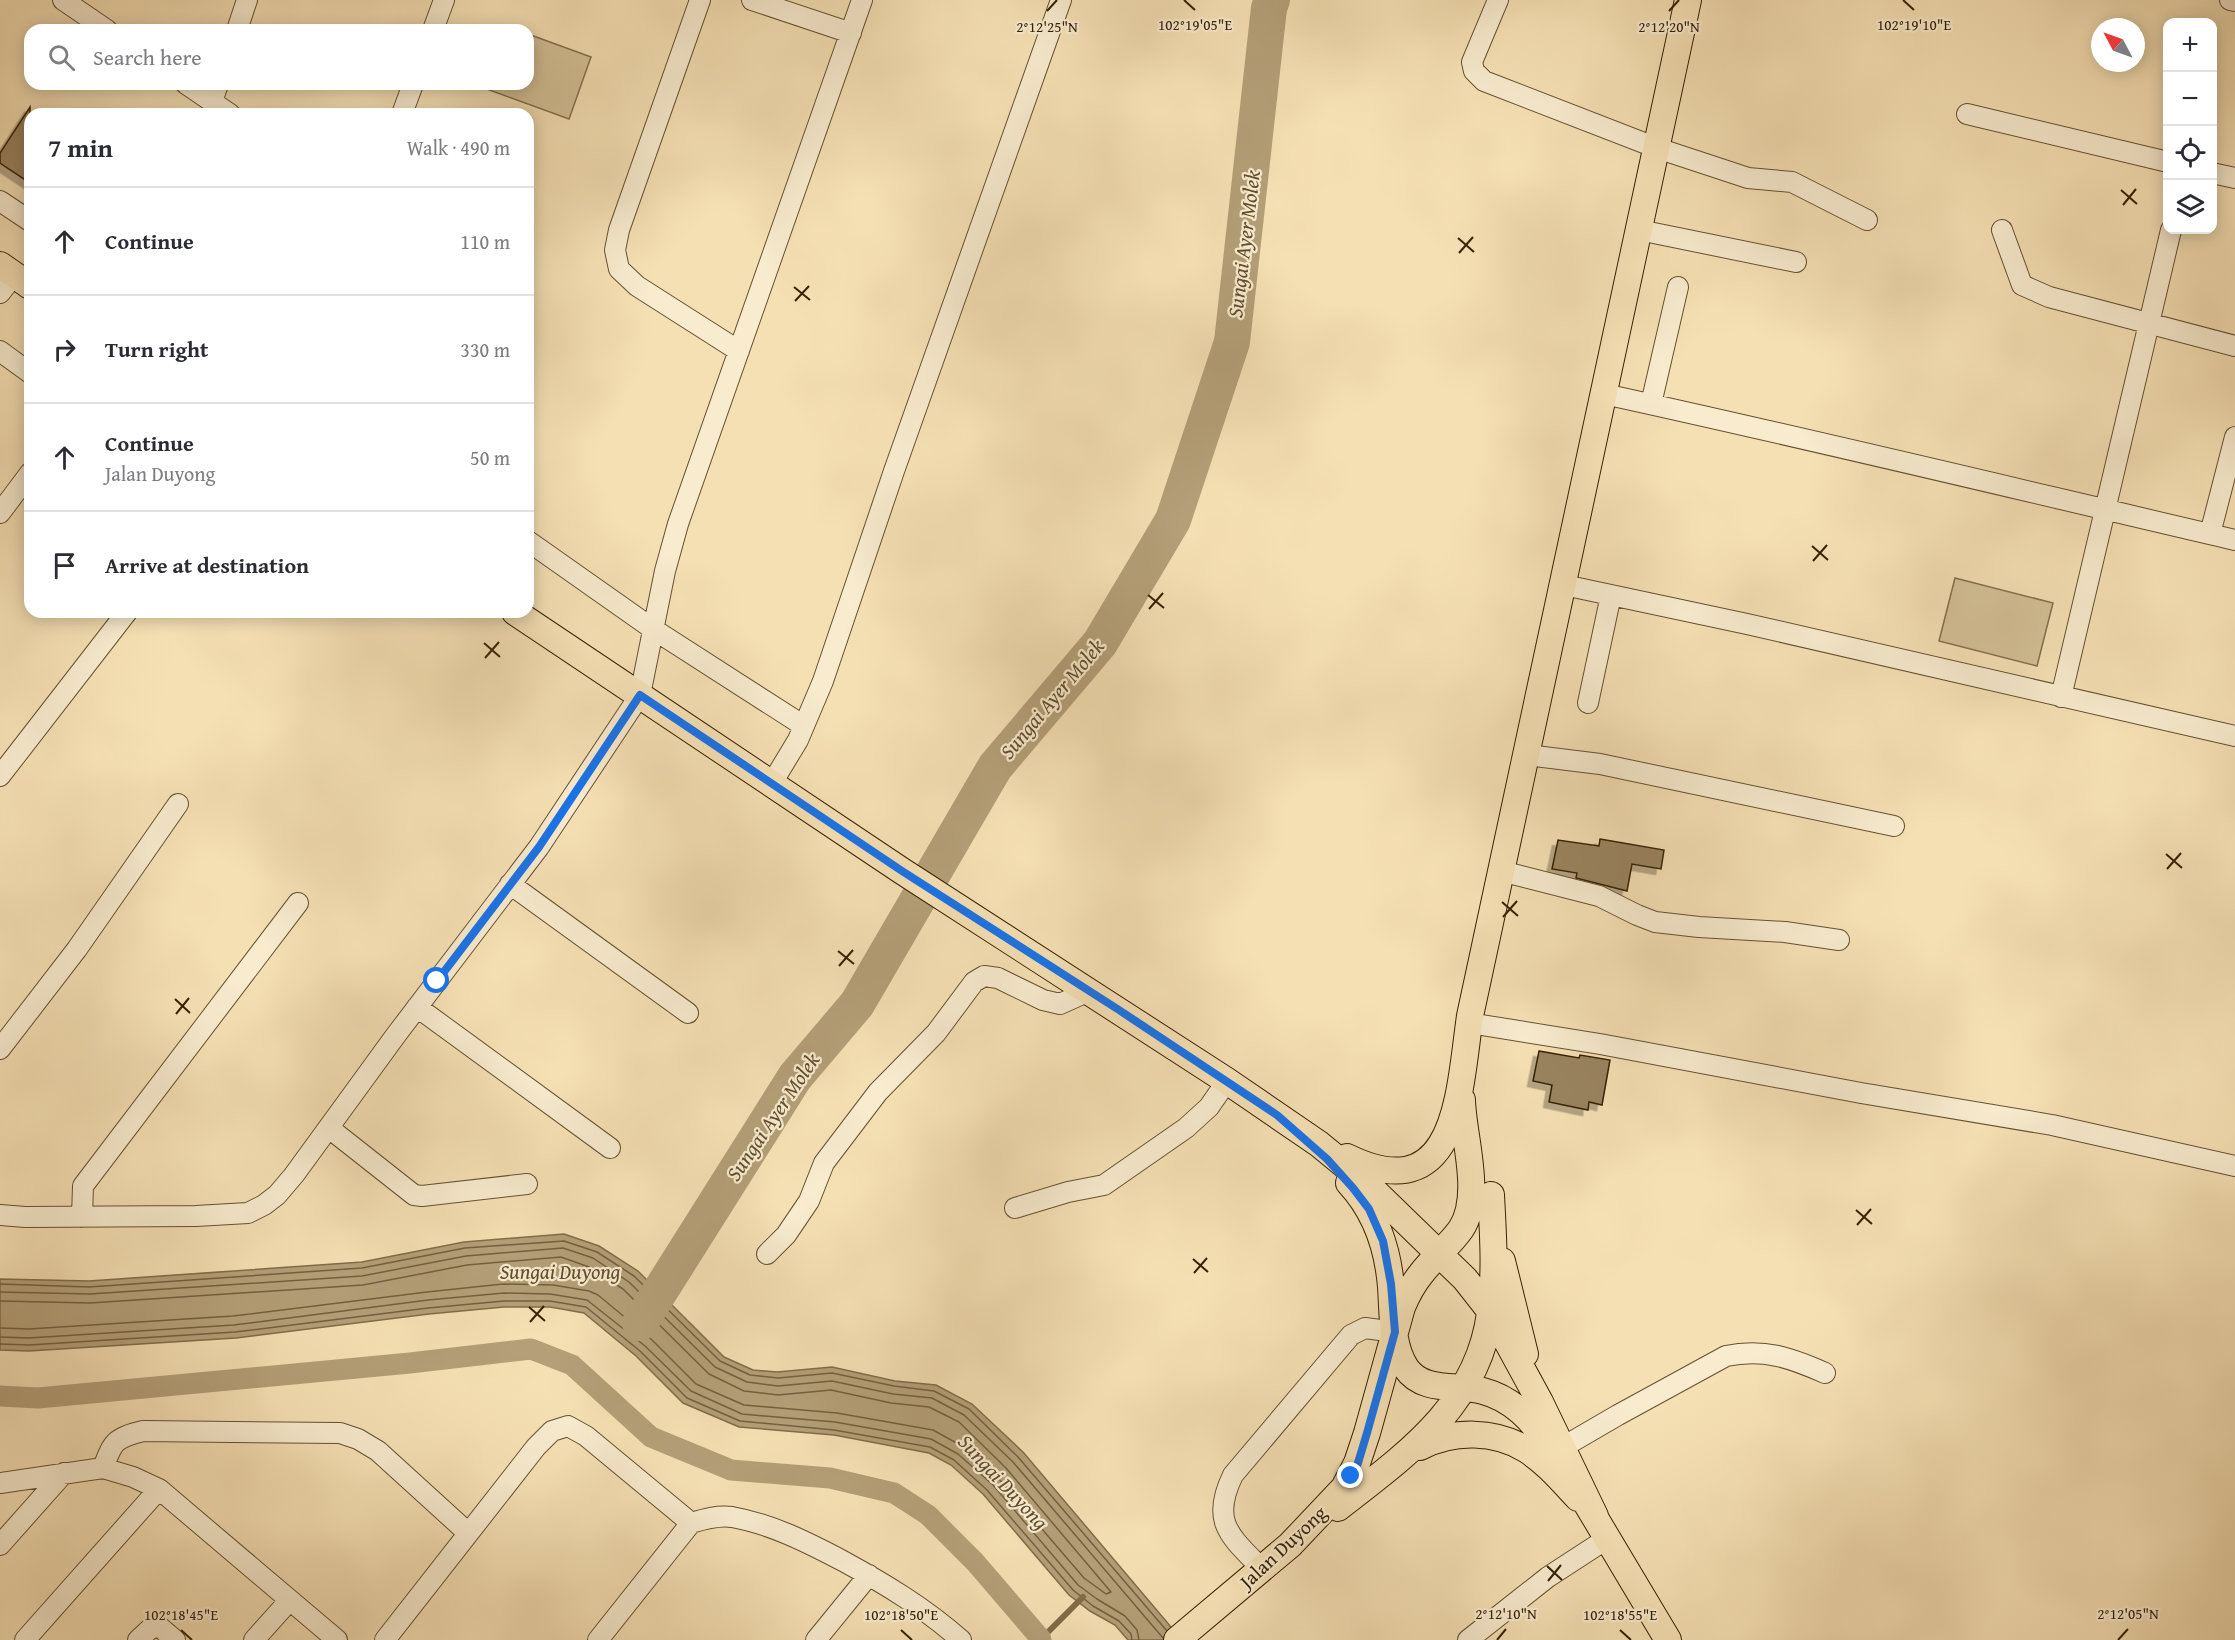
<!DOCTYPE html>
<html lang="en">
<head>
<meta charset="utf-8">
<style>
	body { margin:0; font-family:"Gentium Book Plus",serif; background:#f2f2f3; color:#2b2b33 }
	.controls { position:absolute; right:18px; top:18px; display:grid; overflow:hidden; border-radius:12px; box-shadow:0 3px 15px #0003 }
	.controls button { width:54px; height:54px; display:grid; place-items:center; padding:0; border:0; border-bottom:2px solid #e1e1e2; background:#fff; color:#2b2b33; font:30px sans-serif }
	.compass { position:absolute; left:2091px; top:18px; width:54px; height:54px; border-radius:50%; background:#fff; box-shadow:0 3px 15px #0003; rotate:311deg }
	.stop { position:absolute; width:18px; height:18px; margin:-14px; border:4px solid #1a73e8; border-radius:50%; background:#fff }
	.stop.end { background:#1a73e8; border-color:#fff; box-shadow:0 2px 6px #0008 }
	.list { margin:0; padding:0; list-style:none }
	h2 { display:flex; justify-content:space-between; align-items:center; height:78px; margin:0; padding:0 24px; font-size:26px }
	h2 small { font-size:20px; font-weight:400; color:#7c7c81 }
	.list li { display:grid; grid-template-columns:39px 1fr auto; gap:18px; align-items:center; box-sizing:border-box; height:108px; padding:0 24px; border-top:2px solid #e1e1e2 }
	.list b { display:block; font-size:22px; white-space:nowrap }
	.list p { margin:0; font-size:20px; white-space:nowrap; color:#7c7c81 }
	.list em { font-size:20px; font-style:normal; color:#7c7c81 }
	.icon { flex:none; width:33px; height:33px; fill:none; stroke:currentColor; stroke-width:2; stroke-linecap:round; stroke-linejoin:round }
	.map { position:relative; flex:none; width:2235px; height:1640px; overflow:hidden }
	.search { position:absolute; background:#fff; box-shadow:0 3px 15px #0003; left:24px; top:24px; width:510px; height:66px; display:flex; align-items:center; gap:15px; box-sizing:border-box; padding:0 21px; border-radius:18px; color:#7c7c81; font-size:22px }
	.panel { position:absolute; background:#fff; box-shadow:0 3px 15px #0003; left:24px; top:108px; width:510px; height:510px; border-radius:18px }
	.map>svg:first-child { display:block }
	.green { fill:#d4c096; stroke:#84704d; stroke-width:1.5 }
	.water { fill:#b49f78; stroke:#816d4a; stroke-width:1.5 }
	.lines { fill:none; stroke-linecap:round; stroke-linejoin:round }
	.shore { stroke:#74603e; stroke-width:1.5 }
	.stream { stroke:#816d4a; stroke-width:6 }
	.canal { stroke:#b49f78; stroke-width:21 }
	.river { stroke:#b49f78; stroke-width:36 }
	.building { fill:#998460; stroke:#352104; stroke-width:1.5; filter:url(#shadow) }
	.minor-casing { stroke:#655130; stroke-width:22 }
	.major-casing { stroke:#352104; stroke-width:28 }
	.minor { stroke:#f8ebce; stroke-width:20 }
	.major { stroke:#f5e0b4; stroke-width:26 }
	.route { stroke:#1a73e8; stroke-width:8 }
	.ticks { fill:none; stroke:#352104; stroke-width:2 }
	.labels { text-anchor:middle; stroke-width:4.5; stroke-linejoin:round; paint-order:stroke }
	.street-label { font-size:20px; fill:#352104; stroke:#f8ebce }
	.water-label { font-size:21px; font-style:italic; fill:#614d2d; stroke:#f8ebce }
	.ticks-label { font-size:15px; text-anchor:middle; fill:#352104; stroke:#f8ebce; stroke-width:4.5; stroke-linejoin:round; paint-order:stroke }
</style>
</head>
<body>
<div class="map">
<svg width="2235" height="1640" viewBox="0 0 2235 1640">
	<defs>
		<filter id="shadow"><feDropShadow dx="-5.5" dy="5.5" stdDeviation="0" flood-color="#0004"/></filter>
	</defs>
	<rect width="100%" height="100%" fill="#f5e0b4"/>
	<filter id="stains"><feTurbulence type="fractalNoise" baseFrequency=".00333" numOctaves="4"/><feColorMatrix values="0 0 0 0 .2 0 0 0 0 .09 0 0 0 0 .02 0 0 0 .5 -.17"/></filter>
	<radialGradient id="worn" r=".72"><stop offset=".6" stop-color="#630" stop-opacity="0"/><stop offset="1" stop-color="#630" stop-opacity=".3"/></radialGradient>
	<path class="green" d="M 528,34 L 591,57 L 569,119 L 473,84 L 528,84 Z
		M 1955,578 L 2053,603 L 2037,666 L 1939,641 Z"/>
	<path class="water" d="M 564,1234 L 599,1246 L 638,1271 L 724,1357 L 753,1370 L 777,1372 L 832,1367 L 895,1381 L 936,1385 L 972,1404 L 1023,1452 L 1182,1640 L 1128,1640 L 1115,1625 L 1090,1611 L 1069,1595 L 983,1494 L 951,1465 L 929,1453 L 834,1435 L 739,1427 L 683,1403 L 636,1356 L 584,1313 L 550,1307 L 504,1307 L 429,1314 L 236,1338 L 29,1351 L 0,1350 L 0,1279 L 89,1281 L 362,1262 L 464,1242 Z"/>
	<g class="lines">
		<path class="shore" d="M 0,1284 L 89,1287 L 362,1268 L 465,1248 L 564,1241 L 597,1252 L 634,1276 L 720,1361 L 750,1375 L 778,1378 L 832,1373 L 894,1386 L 934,1391 L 969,1409 L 1018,1457 L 1167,1631
			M 0,1292 L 90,1294 L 362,1276 L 466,1256 L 563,1248 L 593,1258 L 629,1282 L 715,1367 L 747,1382 L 778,1386 L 832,1381 L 893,1394 L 932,1398 L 964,1415 L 1013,1462 L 1163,1638
			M 0,1301 L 90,1303 L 363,1285 L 467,1265 L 561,1257 L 589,1267 L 623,1289 L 709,1374 L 744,1391 L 778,1395 L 831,1390 L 891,1403 L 929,1407 L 959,1422 L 1006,1468 L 1111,1592 L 1106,1594 L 1084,1578 L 999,1479 L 962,1446 L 933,1430 L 837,1413 L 744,1405 L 696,1384 L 651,1339 L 598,1295 L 589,1291 L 553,1285 L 503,1284 L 427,1292 L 233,1316 L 29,1329 L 0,1328
			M 0,1337 L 29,1338 L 234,1325 L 428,1300 L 504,1293 L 550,1294 L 587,1300 L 645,1346 L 691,1391 L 742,1414 L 835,1422 L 931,1439 L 958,1454 L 993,1485 L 1078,1585 L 1097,1599 L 1125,1616 L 1137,1630 L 1139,1640
			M 0,1344 L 29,1345 L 235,1332 L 428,1308 L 504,1301 L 550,1301 L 586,1307 L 640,1351 L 687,1398 L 740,1421 L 834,1430 L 930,1447 L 954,1460 L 987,1490 L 1073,1590 L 1093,1606 L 1119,1621 L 1131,1634 L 1132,1640"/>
		<path class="stream" d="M 1041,1639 L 1083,1597"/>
		<path class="canal" d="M 0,1396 L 38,1398 L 410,1363 L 531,1349 L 572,1365 L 651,1437 L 731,1470 L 830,1478 L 894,1493 L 928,1515 L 975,1562 L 1041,1639"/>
		<path class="river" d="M 640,1323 L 795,1077 L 857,1004 L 995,767 L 1100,643 L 1173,520 L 1232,342 L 1269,8 L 1272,0"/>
	</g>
	<path class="building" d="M 30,107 L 30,183 L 0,163 L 0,153 Z
		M 1600,839 L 1664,850 L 1661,869 L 1632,864 L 1627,891 L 1576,878 L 1577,873 L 1552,869 L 1558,840 L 1599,846 Z
		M 1539,1051 L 1579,1058 L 1580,1055 L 1610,1060 L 1602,1105 L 1589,1102 L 1588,1110 L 1549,1102 L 1552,1085 L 1533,1081 Z"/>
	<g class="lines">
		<defs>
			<path id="minor" d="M 63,0 L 107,30
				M 700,0 L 619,230 L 615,250 L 619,269 L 637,286 L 739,351
				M 752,0 L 851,33
				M 1498,0 L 1472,62 L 1474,71 L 1484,81 L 1657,148 L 1748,178 L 1792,182 L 1867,220
				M 2230,0 L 2235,1
				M 237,30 L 247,0
				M 433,30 L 444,0
				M 186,84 L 230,114
				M 212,102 L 218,84
				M 402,114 L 413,84
				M 1967,114 L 2168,162
				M 2212,173 L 2235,178
				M 0,201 L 30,221
				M 1639,230 L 1796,262
				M 2002,230 L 2022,285 L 2049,297 L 2235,346
				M 0,293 L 14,275
				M 0,351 L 30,373
				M 1604,394 C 1815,440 2025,491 2235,540
				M 1651,404 L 1678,287
				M 0,513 L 30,473
				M 2210,534 L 2235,437
				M 528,541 L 653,629 L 804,726
				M 1564,585 L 1747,624 L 2235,736
				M 2061,697 L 2171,230
				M 1588,703 L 1611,595
				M 1527,755 L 1600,764 L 1894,826
				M 0,776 L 127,612
				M 772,783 L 798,740 L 823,681 L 894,471 L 1061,0
				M 1501,871 L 1599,896 L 1637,915 L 1655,922 L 1699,927 L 1785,932 L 1839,940
				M 510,884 L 688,1013
				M 417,1007 L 610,1148
				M 1469,1023 L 1600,1044 L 1861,1093 L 2052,1125 L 2235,1166
				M 0,1049 L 77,949 L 178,804
				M 329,1128 L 414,1195 L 422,1196 L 527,1184
				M 1015,1208 L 1068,1192 L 1104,1185 L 1186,1128 L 1209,1107 L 1227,1081
				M 0,1215 L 25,1217 L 196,1216 L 248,1213 L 264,1205 L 277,1195 L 294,1175 L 396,1035 L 539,847 L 640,695 L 665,571 L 678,524 L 862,0
				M 82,1217 L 83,1186 L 298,903
				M 767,1254 L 786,1235 L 809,1201 L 824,1163 L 878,1092 L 936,1033 L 974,982 L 984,976 L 998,978 L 1043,1000 L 1060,1004 L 1089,991
				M 1563,1447 L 1618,1415 L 1726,1356 C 1764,1348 1791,1358 1825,1373
				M 103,1468 C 113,1441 115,1438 143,1431 L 340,1433 L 358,1439 L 378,1451 L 468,1533
				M 0,1483 L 103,1468 L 133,1477 L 159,1489 L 337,1640
				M 0,1545 L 64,1473
				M 1262,1569 C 1230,1536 1210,1522 1233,1475 L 1351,1335 L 1365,1328 L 1395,1332
				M 25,1640 L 159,1489
				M 138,1640 L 152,1627 L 161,1628 L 175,1640
				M 254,1640 L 289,1601
				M 385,1640 L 536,1447 L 552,1431 L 568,1426 L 586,1436 L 691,1523 C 704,1519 718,1515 732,1517 C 771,1524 807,1542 843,1561 C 885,1584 925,1608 961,1640
				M 598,1640 L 691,1523
				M 816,1640 L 869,1575
				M 1468,1640 L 1548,1577 L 1608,1538"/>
			<path id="major" d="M 0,265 L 30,286
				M 515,612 L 902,871 L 1227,1081 L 1319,1144 L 1364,1181 L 1465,1279 L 1491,1312 L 1540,1402 L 1595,1516
				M 1347,1157 C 1458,1211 1459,1092 1470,1016 L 1688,0
				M 1349,1183 C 1375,1211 1388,1249 1391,1287 C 1393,1314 1391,1345 1406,1368 C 1423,1393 1457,1384 1483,1391 C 1513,1399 1532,1420 1549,1445
				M 1502,1261 L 1525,1354
				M 1420,1447 C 1453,1430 1495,1430 1527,1450 C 1547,1463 1562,1481 1578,1498
				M 1585,1501 L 1668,1640
				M 1338,1508 C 1406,1455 1478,1405 1490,1313 C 1496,1274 1493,1234 1491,1195
				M 1177,1640 L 1290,1545 L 1344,1488 L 1357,1463 L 1367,1433 L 1402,1307 C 1407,1295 1413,1284 1421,1274 C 1433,1258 1449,1246 1461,1229 C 1483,1195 1463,1138 1462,1100"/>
		</defs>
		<use href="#minor" class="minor-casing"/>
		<use href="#major" class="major-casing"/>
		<use href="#minor" class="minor"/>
		<use href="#major" class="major"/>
	</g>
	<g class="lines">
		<path class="route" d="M 437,981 L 539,847 L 640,695 L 902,871 L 1119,1010 L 1277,1115 L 1327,1159 L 1353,1188 L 1369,1209 L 1383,1241 L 1391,1284 L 1395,1332 L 1367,1433 L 1358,1463 L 1351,1476"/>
	</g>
	<path class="ticks" d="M 1184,0 L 1195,10M 1903,0 L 1914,10M 1047,11 L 1057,0M 1669,11 L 1679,0M 2121,190 L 2137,204M 2123,205 L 2136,189M 1458,238 L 1474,252M 1459,253 L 1473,237M 794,287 L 810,300M 795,301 L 809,286M 1812,546 L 1828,560M 1813,561 L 1827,545M 1148,595 L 1164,608M 1149,609 L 1163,593M 484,643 L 500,657M 485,658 L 499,642M 2166,854 L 2182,868M 2167,869 L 2181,853M 1502,902 L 1518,916M 1503,917 L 1517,901M 838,951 L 854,964M 839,966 L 853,950M 175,999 L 190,1013M 176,1014 L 189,998M 1856,1210 L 1872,1224M 1857,1225 L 1871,1209M 1193,1259 L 1208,1272M 1194,1273 L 1207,1258M 529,1307 L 545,1321M 530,1322 L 544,1306M 1547,1566 L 1562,1580M 1548,1581 L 1561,1565M 181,1630 L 192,1640M 901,1630 L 912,1640M 1620,1630 L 1631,1640M 1497,1640 L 1506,1629M 2118,1640 L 2128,1629"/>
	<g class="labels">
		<g class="street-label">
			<text transform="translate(1283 1547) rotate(-43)" y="7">Jalan Duyong</text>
		</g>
		<g class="water-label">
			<text transform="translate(1244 244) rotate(-83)" y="7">Sungai Ayer Molek</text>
			<text transform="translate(1052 699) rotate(-50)" y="7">Sungai Ayer Molek</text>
			<text transform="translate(773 1117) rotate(-56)" y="7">Sungai Ayer Molek</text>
			<text x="560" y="1279">Sungai Duyong</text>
			<text transform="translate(1003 1482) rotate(47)" y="7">Sungai Duyong</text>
		</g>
	</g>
	<g class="ticks-label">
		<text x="1195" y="30">102°19'05"E</text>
		<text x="1914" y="30">102°19'10"E</text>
		<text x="1047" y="32">2°12'25"N</text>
		<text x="1669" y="32">2°12'20"N</text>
		<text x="1506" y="1619">2°12'10"N</text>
		<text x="2128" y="1619">2°12'05"N</text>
		<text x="181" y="1620">102°18'45"E</text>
		<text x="901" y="1620">102°18'50"E</text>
		<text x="1620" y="1620">102°18'55"E</text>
	</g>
	<rect width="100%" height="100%" filter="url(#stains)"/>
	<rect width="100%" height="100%" fill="url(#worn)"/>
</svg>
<div class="controls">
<button>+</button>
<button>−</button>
<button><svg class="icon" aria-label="locate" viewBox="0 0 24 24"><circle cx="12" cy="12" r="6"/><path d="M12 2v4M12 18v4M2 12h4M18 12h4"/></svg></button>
<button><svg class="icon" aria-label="layers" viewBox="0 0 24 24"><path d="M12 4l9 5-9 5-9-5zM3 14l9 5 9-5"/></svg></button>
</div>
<svg class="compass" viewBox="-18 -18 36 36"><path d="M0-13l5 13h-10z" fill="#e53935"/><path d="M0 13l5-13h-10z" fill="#7c7c81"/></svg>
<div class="stop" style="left:437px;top:981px"></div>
<div class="stop end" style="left:1351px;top:1476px"></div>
<div class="search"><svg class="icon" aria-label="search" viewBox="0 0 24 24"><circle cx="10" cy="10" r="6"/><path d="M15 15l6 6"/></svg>Search here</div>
<section class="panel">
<h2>7 min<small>Walk · 490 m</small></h2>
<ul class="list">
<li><svg class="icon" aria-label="ahead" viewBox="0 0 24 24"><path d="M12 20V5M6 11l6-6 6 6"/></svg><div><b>Continue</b></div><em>110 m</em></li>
<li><svg class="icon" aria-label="right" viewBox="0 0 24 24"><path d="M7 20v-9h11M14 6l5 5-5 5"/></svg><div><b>Turn right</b></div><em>330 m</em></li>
<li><svg class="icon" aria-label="ahead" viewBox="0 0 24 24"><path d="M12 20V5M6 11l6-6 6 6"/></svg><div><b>Continue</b><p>Jalan Duyong</p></div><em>50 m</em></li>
<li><svg class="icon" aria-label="arrive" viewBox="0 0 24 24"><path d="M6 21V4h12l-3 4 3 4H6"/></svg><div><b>Arrive at destination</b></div></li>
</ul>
</section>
</div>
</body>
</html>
